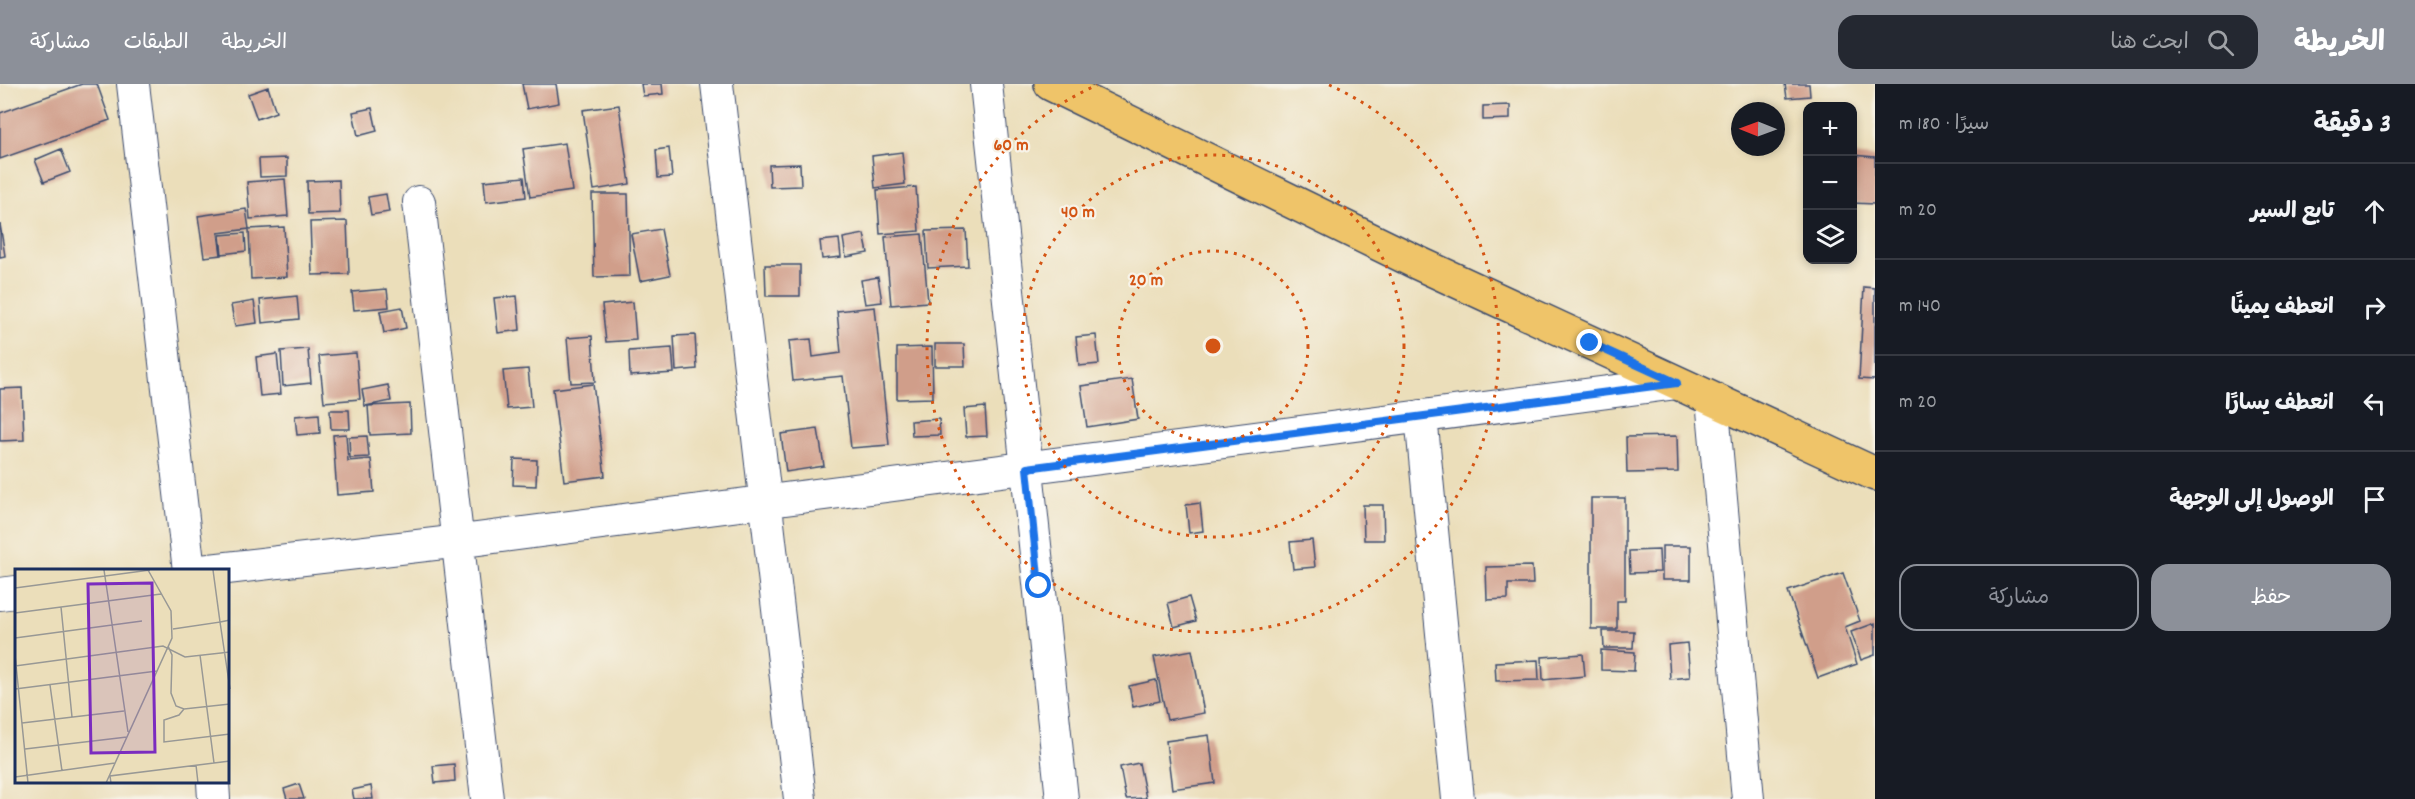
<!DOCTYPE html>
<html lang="ar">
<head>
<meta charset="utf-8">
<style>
	body { margin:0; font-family:Dekko,"Playpen Sans Arabic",sans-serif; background:#242831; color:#f1f3f6; direction:rtl }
	.controls { position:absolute; right:18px; top:18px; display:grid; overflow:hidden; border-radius:12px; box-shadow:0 3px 9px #0003 }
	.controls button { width:54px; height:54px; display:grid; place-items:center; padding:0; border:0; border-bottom:2px solid #363941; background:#171b24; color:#f1f3f6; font:30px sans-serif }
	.compass { position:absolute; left:1731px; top:18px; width:54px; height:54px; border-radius:50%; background:#171b24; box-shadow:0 3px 9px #0003; rotate:271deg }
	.stop { position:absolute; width:18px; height:18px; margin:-14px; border:4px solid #1a73e8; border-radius:50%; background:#fff }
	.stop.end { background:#1a73e8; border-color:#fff; box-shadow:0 2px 6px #0008 }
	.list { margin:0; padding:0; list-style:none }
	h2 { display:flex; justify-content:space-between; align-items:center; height:78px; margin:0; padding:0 24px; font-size:26px }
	h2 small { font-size:20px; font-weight:400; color:#9ea1a6 }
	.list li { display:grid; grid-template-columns:39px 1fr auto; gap:18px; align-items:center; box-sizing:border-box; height:96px; padding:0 24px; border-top:2px solid #363941 }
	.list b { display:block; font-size:22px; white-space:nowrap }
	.list em { font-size:20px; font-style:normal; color:#9ea1a6 }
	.actions { display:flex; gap:12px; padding:18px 24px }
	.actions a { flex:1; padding:14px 0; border:2px solid #8c9099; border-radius:18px; text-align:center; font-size:21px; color:#8c9099 }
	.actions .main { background:#8c9099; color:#fff }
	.icon { flex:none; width:33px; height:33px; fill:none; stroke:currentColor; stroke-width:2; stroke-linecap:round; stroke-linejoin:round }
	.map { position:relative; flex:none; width:1875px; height:715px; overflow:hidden; direction:ltr }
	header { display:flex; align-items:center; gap:36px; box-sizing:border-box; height:84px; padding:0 30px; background:#8c9099; color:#fff }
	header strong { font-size:28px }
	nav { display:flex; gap:33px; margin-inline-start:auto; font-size:21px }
	.search { width:420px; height:54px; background:#242831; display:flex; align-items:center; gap:15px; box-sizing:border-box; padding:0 21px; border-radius:18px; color:#9ea1a6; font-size:22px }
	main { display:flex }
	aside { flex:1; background:#171b24 }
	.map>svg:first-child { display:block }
	.building { fill:#d09e8a }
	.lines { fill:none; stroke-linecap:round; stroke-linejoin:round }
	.street-casing { stroke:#3a496c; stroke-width:34 }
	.primary-casing { stroke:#3a496c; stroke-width:36 }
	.street { stroke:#fff; stroke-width:32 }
	.primary { stroke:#efc469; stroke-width:33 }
	.route { stroke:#1a73e8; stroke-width:8 }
	.ring { fill:none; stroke:#d45514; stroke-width:3; stroke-dasharray:3 6 }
	.inset-road { fill:none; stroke:#989895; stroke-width:1.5 }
	.view { fill:#7b2cbf; fill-opacity:0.15; stroke:#7b2cbf; stroke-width:3 }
	.inset-edge { fill:none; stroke:#1b2f5e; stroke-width:3 }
	.centre { fill:#d45514; stroke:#f7f3e8; stroke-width:3 }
	.ring-label { font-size:18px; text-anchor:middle; font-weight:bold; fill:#d45514; stroke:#f7f3e8; stroke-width:4.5; stroke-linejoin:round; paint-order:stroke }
</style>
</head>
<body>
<header>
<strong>الخريطة</strong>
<div class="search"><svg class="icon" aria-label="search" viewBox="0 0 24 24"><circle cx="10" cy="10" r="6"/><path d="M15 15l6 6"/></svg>ابحث هنا</div>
<nav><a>الخريطة</a><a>الطبقات</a><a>مشاركة</a></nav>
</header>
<main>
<aside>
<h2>3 دقيقة<small>سيرًا · 180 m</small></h2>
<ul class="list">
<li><svg class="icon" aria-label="ahead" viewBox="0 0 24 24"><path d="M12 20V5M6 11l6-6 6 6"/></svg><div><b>تابع السير</b></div><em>20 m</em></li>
<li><svg class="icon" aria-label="right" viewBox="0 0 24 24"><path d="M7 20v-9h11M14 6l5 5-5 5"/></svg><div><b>انعطف يمينًا</b></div><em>140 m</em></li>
<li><svg class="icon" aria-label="left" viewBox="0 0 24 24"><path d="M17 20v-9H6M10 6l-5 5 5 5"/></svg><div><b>انعطف يسارًا</b></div><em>20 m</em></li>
<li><svg class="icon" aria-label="arrive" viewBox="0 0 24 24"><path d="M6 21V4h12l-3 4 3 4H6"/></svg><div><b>الوصول إلى الوجهة</b></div></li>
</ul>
<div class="actions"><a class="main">حفظ</a><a>مشاركة</a></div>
</aside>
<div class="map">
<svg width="1875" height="715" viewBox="0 0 1875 715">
	<rect width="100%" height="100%" fill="#f7f3e8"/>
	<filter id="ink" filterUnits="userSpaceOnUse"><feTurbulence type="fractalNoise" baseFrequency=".0167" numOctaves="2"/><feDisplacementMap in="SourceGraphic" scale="12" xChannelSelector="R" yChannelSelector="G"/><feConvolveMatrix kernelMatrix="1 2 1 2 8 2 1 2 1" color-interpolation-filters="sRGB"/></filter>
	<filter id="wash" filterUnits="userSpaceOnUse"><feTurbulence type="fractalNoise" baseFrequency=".008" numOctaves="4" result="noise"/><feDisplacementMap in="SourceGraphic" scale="24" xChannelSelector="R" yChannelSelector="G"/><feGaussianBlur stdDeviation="1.35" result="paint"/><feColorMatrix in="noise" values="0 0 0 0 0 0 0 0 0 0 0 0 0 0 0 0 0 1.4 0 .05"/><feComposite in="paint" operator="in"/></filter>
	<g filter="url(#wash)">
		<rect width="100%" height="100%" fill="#ebdeba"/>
		<g id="blocks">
			<path class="building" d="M 82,0 L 97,0 L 110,36 L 0,75 L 0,29 Z
				M 522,0 L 556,0 L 559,19 L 527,25 Z
				M 641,0 L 662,0 L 663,10 L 643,12 Z
				M 1785,0 L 1809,0 L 1810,12 L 1787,14 Z
				M 268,3 L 276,28 L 257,35 L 248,10 Z
				M 619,21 L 630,100 L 594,106 L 583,26 Z
				M 1510,21 L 1510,35 L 1483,36 L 1483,22 Z
				M 372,24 L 377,47 L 358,52 L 353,28 Z
				M 565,59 L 572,107 L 530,113 L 523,65 Z
				M 669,64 L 672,93 L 658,94 L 656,66 Z
				M 61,65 L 70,88 L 44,98 L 35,76 Z
				M 902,68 L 905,100 L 875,104 L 872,72 Z
				M 1852,71 L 1875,73 L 1875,120 L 1852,119 Z
				M 287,74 L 287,92 L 260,93 L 259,75 Z
				M 800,80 L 801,102 L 770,103 L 769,81 Z
				M 524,93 L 526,113 L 486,118 L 484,97 Z
				M 285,95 L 288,132 L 250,135 L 247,98 Z
				M 339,96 L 340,129 L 308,130 L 307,97 Z
				M 916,103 L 919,147 L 880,150 L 877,106 Z
				M 386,110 L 389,128 L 371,131 L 368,113 Z
				M 592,110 L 628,110 L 630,192 L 594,193 Z
				M 246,125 L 249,145 L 218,149 L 221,171 L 204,173 L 198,132 Z
				M 347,137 L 349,190 L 312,191 L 310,138 Z
				M 0,140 L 5,172 L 0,173 Z
				M 284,143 L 287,193 L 251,195 L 249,145 Z
				M 661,145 L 670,191 L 640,197 L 631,150 Z
				M 966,146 L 968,182 L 928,184 L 926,147 Z
				M 245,149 L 246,167 L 222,170 L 220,151 Z
				M 864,150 L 868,169 L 846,173 L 843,154 Z
				M 922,150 L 928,218 L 891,221 L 885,153 Z
				M 839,155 L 841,173 L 822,175 L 820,157 Z
				M 765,181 L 800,181 L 800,212 L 766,212 Z
				M 878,193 L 882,218 L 865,220 L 861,196 Z
				M 1864,203 L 1875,204 L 1875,296 L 1859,295 Z
				M 387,205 L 389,223 L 354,226 L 352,208 Z
				M 297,212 L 299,235 L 262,239 L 260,216 Z
				M 517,212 L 520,246 L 498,249 L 494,214 Z
				M 254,217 L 257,239 L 235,242 L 231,221 Z
				M 633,218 L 636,256 L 606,258 L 602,221 Z
				M 402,223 L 406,244 L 384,249 L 380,227 Z
				M 875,223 L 889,361 L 851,364 L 843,292 L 793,297 L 789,257 L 811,255 L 813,273 L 841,269 L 837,227 Z
				M 695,251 L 697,285 L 676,287 L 674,252 Z
				M 1096,251 L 1099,280 L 1079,282 L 1076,253 Z
				M 592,252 L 595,298 L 571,299 L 567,254 Z
				M 935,260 L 964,260 L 965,282 L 935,282 Z
				M 932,263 L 933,314 L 897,315 L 897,264 Z
				M 672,264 L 674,289 L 630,292 L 629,267 Z
				M 308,265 L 311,299 L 283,302 L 281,267 Z
				M 356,269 L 360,315 L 324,318 L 319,272 Z
				M 277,270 L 281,310 L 260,312 L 256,273 Z
				M 528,285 L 532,323 L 507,325 L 503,287 Z
				M 1132,295 L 1138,335 L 1087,343 L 1081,302 Z
				M 593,300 L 605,392 L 564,397 L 553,305 Z
				M 388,301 L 391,317 L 365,322 L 362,306 Z
				M 22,304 L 24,356 L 0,357 L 0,305 Z
				M 410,320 L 411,349 L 370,351 L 368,322 Z
				M 985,323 L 987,352 L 966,353 L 964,325 Z
				M 330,326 L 349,326 L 350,345 L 331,345 Z
				M 319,330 L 320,349 L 297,351 L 295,332 Z
				M 939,335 L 940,351 L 912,352 L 911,337 Z
				M 818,345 L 824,382 L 786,388 L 781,350 Z
				M 346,350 L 348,377 L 371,375 L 374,408 L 337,411 L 333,351 Z
				M 367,352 L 369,373 L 350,374 L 349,353 Z
				M 1677,352 L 1678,388 L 1627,389 L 1626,353 Z
				M 514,375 L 537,376 L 536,402 L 513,401 Z
				M 1591,414 L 1625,414 L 1625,517 L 1617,517 L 1617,545 L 1591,545 Z
				M 1200,419 L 1203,447 L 1189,449 L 1186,421 Z
				M 1363,421 L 1383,421 L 1384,456 L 1364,456 Z
				M 1312,456 L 1315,483 L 1293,485 L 1290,458 Z
				M 1662,462 L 1691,462 L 1691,496 L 1662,496 Z
				M 1659,466 L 1660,488 L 1630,489 L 1629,467 Z
				M 1532,482 L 1533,500 L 1508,500 L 1508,515 L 1487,516 L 1486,483 Z
				M 1843,489 L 1860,537 L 1845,543 L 1857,580 L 1818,594 L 1788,507 Z
				M 1189,513 L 1196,537 L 1174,543 L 1168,519 Z
				M 1875,539 L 1875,571 L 1861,576 L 1851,548 Z
				M 1603,547 L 1634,547 L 1633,564 L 1604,564 Z
				M 1687,559 L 1690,593 L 1670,595 L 1668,561 Z
				M 1192,566 L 1204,629 L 1167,636 L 1154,573 Z
				M 1601,566 L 1635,568 L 1634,587 L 1601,586 Z
				M 1583,570 L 1585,592 L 1543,596 L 1542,573 Z
				M 1538,576 L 1539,596 L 1496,597 L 1495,578 Z
				M 1156,596 L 1160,617 L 1133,623 L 1129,602 Z
				M 1209,651 L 1215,699 L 1172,705 L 1166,657 Z
				M 1139,679 L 1146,714 L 1126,715 L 1120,683 Z
				M 454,680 L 455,697 L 435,699 L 433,682 Z
				M 299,700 L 304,715 L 287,715 L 284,705 Z
				M 371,702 L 373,715 L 354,715 L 352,706 Z"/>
		</g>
	</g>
	<g filter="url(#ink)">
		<use href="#blocks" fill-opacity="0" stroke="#3a496c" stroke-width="1.5"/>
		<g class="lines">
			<defs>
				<path id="street" d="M 133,0 L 189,487
					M 717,0 L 800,715
					M 986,0 L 1062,715
					M 419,118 L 487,715
					M 1712,315 L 1748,715
					M 1421,332 L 1458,715
					M 201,487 L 478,455 L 1677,299
					M 0,510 L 16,508
					M 213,698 L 214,715"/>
				<path id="primary" d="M 1051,0 L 1418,179 L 1875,390"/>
			</defs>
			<use href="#street" class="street-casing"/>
			<use href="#primary" class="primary-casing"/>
			<use href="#street" class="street"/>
			<use href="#primary" class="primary"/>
		</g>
	</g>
	<g class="lines" filter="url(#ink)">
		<path class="route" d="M 1039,502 L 1027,384 L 1677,299 L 1590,259"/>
	</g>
	<g class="ring">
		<circle cx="1213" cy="262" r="95"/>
		<circle cx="1213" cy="262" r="191"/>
		<path d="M1329 1A286 286 0 1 1 1097 1"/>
	</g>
	<g transform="translate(15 485)">
		<rect width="214" height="214" fill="#ebdeba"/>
		<path class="inset-road" d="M 89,1 L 113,163M 198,1 L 205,53 L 215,51M 0,19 L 135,1M 46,38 L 57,148M 0,44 L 146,25M 158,60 L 205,53 L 215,120M 0,69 L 127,52M 153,77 L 157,86 L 156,124 L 161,137 L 169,140 L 215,135M 0,86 L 13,214M 185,86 L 199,194M 0,97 L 148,77 L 170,88 L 215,83M 35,116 L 47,202M 0,120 L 142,102M 169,140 L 164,146 L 149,151 L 149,173 L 215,165M 7,154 L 109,142M 10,180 L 112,168M 181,196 L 183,214M 0,208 L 100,194M 91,214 L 157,69 L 156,42 L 133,1M 96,214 L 95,207 L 215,192"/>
		<path class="view" d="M 137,14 L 140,183 L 76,184 L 73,15 Z"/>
		<rect width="214" height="214" class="inset-edge"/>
	</g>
	<circle cx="1213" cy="262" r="9" class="centre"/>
	<g class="ring-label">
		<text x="1011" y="66">60 m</text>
		<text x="1078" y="133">40 m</text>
		<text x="1146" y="201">20 m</text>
	</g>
</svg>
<div class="controls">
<button>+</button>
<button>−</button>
<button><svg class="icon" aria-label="layers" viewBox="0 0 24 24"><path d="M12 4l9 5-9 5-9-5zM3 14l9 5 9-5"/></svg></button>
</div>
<svg class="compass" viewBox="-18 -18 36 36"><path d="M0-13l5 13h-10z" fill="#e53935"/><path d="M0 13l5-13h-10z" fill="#9ea1a6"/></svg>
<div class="stop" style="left:1039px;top:502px"></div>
<div class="stop end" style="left:1590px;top:259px"></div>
</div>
</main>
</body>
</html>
